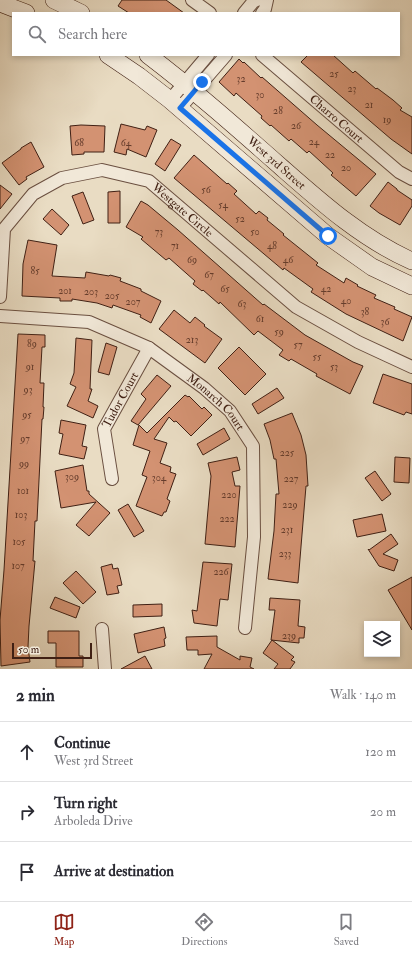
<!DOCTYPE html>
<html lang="en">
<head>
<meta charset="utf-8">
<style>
	body { margin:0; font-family:"IM FELL Double Pica",serif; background:#f2f2f3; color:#2b2b33 }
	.controls { position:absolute; right:12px; bottom:12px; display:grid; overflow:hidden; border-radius:0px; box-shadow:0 2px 6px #0003 }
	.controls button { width:36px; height:36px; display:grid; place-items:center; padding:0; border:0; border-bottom:1px solid #e1e1e2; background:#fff; color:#2b2b33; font:20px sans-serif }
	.scale { position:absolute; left:12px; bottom:10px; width:80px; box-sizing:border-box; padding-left:4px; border:2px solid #402014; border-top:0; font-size:11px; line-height:14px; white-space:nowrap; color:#402014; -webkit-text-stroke:3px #f1e8d8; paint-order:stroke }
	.stop { position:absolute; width:12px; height:12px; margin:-9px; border:3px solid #1a73e8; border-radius:50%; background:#fff }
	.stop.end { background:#1a73e8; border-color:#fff; box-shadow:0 1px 4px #0008 }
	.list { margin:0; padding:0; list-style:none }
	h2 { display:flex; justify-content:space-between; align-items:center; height:52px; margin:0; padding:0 16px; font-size:17px }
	h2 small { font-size:13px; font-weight:400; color:#7c7c81 }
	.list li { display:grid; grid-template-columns:26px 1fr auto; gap:12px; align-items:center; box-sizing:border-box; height:60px; padding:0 16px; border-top:1px solid #e1e1e2 }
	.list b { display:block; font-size:15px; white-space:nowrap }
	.list p { margin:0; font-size:13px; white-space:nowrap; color:#7c7c81 }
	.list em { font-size:13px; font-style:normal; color:#7c7c81 }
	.icon { flex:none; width:22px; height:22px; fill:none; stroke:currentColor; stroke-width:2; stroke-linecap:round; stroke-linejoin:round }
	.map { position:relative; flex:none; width:412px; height:669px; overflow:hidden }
	.search { position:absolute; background:#fff; box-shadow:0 2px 6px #0003; left:12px; right:12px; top:12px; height:44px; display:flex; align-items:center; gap:10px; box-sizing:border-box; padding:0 14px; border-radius:0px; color:#7c7c81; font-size:15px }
	.sheet { height:232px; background:#fff }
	nav { display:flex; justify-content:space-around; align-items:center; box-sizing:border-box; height:56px; border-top:1px solid #e1e1e2; background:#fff; font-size:11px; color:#7c7c81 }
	nav a { display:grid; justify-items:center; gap:2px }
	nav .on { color:#8f2418 }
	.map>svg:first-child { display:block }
	.building { fill:#d39272; stroke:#402014 }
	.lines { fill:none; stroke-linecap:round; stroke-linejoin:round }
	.street-casing { stroke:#6a4f40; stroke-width:14 }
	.secondary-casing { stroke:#402014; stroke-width:18 }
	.street { stroke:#f1e8d8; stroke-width:12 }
	.secondary { stroke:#f1e8d8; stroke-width:17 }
	.route { stroke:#1a73e8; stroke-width:5 }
	.labels { text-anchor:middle; stroke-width:3; stroke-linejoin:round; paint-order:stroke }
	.number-label { font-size:10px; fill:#653c2c }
	.street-label { font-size:12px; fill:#402014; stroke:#f1e8d8 }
</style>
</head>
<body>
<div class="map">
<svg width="412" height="669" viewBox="0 0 412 669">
	<rect width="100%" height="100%" fill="#e9dcc3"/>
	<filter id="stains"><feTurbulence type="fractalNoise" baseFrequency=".005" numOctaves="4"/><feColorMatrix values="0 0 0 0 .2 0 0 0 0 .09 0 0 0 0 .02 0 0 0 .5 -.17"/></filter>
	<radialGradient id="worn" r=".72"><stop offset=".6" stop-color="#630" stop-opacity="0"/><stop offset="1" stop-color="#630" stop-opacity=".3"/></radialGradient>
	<path class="building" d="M 122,0 L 166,0 L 184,13 L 129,13 L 118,6 Z
		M 308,55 L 333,55 L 353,73 L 355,71 L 376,89 L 377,88 L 393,100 L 402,108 L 400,110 L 412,117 L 412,154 L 391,139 L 301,62 Z
		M 239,59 L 243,63 L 244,62 L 261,78 L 262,77 L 317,125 L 376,174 L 356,196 L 331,175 L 333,173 L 309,151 L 307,153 L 291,139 L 289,141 L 271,125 L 270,126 L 261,118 L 262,116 L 236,93 L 234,96 L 219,82 Z
		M 121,124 L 145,130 L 147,126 L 157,130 L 146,157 L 127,149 L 126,155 L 114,152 Z
		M 81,125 L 105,126 L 104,152 L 84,152 L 84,154 L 72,155 L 70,126 Z
		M 171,139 L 181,145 L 165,171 L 155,164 Z
		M 31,142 L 44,167 L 26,177 L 27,179 L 19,185 L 2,163 L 21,149 L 21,148 Z
		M 194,155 L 227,184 L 228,183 L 237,191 L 234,194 L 256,214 L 259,211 L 268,218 L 267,220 L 284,234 L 283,235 L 318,263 L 316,265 L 344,283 L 346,278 L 358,285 L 357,286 L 376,295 L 374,298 L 395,307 L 394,309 L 412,317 L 403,341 L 346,314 L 311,292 L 313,289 L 284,268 L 283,270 L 174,178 Z
		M 388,182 L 397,189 L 397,190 L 412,200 L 412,206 L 400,225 L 379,213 L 370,206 Z
		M 0,185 L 12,194 L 0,209 Z
		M 120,191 L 120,223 L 108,223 L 108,192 Z
		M 83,192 L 94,220 L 83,224 L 72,196 Z
		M 141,201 L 148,205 L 178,230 L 263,305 L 264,304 L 305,335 L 353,362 L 363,366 L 350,394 L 316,376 L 317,374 L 291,359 L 289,361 L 279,355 L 283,350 L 258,331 L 254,335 L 220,302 L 219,304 L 203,290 L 202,291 L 193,284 L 195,281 L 169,258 L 166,260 L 141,239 L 143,237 L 126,227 Z
		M 52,209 L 69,225 L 61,235 L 43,219 Z
		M 28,240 L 57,245 L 52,276 L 85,278 L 86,272 L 109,276 L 110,275 L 121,278 L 120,281 L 141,289 L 141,291 L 161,301 L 151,323 L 140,317 L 141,315 L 113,305 L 112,308 L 97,303 L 72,299 L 72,301 L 60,301 L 60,298 L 22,296 L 23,264 Z
		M 174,310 L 190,323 L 195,317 L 205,325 L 204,326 L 222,339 L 205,363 L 159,329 Z
		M 18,334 L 45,335 L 45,347 L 42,347 L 40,383 L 44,383 L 43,407 L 44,407 L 43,419 L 42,419 L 37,521 L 35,521 L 33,561 L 35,561 L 29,626 L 28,647 L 30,662 L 1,666 L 0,620 L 4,570 Z
		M 76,338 L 92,340 L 90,389 L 92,389 L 88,401 L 98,406 L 93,418 L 67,406 L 76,387 L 70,384 L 74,373 Z
		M 106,343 L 117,347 L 109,375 L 98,372 Z
		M 239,347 L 266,374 L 245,395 L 218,368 Z
		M 383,374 L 412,384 L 412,414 L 406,412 L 404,415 L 373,403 Z
		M 157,375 L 171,386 L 138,425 L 131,421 L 146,399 L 141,394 Z
		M 277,388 L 284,398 L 258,414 L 252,404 Z
		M 185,395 L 188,397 L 189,396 L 202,409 L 204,407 L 212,415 L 191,436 L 176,421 L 174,422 L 169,417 L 154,439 L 167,443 L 160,463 L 171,467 L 170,472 L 176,474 L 167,499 L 170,501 L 166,512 L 164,512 L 162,516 L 136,506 L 147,477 L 142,475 L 150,451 L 133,445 L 139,425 L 147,433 Z
		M 292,413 L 301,435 L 306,455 L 308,486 L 306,486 L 298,583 L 268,579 L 274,531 L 276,494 L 279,494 L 276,459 L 274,459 L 270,440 L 264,424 Z
		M 61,420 L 86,425 L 82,446 L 87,447 L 84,459 L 59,454 L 63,434 L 59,433 Z
		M 224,428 L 230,439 L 203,455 L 197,444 Z
		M 237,457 L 240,470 L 232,472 L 235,486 L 240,486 L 235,547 L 205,544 L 211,476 L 208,463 Z
		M 395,457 L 410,458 L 409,483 L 394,482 Z
		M 83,465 L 87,491 L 89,491 L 89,494 L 110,513 L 89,536 L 76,525 L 96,502 L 61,508 L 55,471 Z
		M 375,471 L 391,494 L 382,501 L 365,478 Z
		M 128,504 L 144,531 L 134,537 L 118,510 Z
		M 382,514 L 386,531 L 357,537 L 353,520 Z
		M 391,534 L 398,544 L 383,554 L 398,560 L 394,571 L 379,566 L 368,549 L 369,550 Z
		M 203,562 L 232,564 L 228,600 L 220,599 L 217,626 L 194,623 L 192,610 L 197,611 Z
		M 112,564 L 113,569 L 118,568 L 122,585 L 117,586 L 119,593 L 107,595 L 101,567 Z
		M 76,571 L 96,592 L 83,604 L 63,583 Z
		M 412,577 L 412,630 L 388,590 Z
		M 55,597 L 80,607 L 76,618 L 50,608 Z
		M 270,598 L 300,600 L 298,626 L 305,627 L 304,638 L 299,638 L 299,643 L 271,640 L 275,610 L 269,610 Z
		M 162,604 L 162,616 L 133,617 L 133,605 Z
		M 164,627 L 166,638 L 164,639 L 165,646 L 138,653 L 134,634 Z
		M 48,631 L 79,631 L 79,656 L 83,656 L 83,667 L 56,667 L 56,643 L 48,643 Z
		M 217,636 L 217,647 L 240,660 L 240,656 L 252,658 L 250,667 L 254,669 L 204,669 L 212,654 L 198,655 L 198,650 L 187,650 L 186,637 Z
		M 272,640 L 294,657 L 291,660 L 295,662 L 290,669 L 274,669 L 278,664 L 263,653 Z
		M 145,656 L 152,669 L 121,669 Z"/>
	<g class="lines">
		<defs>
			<g id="street">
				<path d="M 192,0 L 210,13"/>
				<path d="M 244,13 L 253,2 L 257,0"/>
				<path d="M 262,13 L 265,9 L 267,0"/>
				<path id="s1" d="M 262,55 L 399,172 L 412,179"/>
				<path d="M 170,100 L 208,55"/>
				<path d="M 180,108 L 226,55"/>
				<path id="s2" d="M 0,297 L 4,229 L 33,194 L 62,178 L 102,170 L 149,181 L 296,307 L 358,342 L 412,367"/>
				<path id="s3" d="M 0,316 L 89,322 L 149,348 L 204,388 L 230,411 L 253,446 L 254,537 L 245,628"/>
				<path id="s4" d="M 112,479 L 104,429 L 149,348"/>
				<path d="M 102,629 L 105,669"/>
			</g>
			<g id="secondary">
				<path d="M 54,0 L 81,13"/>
				<path d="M 0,3 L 26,13"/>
				<path d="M 108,55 L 139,76 L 170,100 L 328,236 L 372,267 L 412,286"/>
				<path id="s5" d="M 148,55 C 194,90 237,128 280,166 C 321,202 362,239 412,261"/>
			</g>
		</defs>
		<use href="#street" class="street-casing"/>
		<use href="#secondary" class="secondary-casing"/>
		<use href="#street" class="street"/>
		<use href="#secondary" class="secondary"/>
	</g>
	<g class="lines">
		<path class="route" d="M 202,82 L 180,108 L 328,236"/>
	</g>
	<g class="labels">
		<g class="number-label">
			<text x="334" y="77">25</text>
			<text x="241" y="82">32</text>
			<text x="352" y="92">23</text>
			<text x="260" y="98">30</text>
			<text x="369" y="108">21</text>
			<text x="278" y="114">28</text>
			<text x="387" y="123">19</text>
			<text x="296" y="129">26</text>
			<text x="314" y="145">24</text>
			<text x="79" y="146">68</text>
			<text x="126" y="146">64</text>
			<text x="330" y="158">22</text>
			<text x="346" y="171">20</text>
			<text x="206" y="193">56</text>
			<text x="223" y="208">54</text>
			<text x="240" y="222">52</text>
			<text x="159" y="235">73</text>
			<text x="255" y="235">50</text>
			<text x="175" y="249">71</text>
			<text x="272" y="249">48</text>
			<text x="192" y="263">69</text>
			<text x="288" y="263">46</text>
			<text x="35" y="274">85</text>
			<text x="209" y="278">67</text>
			<text x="225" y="292">65</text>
			<text x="326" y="292">42</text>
			<text x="65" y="294">201</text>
			<text x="91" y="295">203</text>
			<text x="112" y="299">205</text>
			<text x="346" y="304">40</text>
			<text x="133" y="305">207</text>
			<text x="242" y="307">63</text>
			<text x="365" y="315">38</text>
			<text x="260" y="322">61</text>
			<text x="385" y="325">36</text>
			<text x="279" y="335">59</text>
			<text x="192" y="343">213</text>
			<text x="32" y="347">89</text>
			<text x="298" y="348">57</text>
			<text x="317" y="360">55</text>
			<text x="30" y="370">91</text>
			<text x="334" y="370">53</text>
			<text x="28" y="393">93</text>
			<text x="27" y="418">95</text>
			<text x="25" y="442">97</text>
			<text x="287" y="456">225</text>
			<text x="24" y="467">99</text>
			<text x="72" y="480">309</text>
			<text x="159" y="481">304</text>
			<text x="291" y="482">227</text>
			<text x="23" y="494">101</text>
			<text x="229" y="498">220</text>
			<text x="290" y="508">229</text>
			<text x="21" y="518">103</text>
			<text x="227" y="522">222</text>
			<text x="287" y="533">231</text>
			<text x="19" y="545">105</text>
			<text x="285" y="557">233</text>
			<text x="18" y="569">107</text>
			<text x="221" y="575">226</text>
			<text x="289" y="639">239</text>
		</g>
		<g class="street-label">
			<text dy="4" stroke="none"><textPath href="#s1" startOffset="98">Charro Court</textPath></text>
			<text dy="4" stroke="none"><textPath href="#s5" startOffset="168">West 3rd Street</textPath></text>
			<text dy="4" stroke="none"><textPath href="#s2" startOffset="280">Westgate Circle</textPath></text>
			<text dy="4" stroke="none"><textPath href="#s4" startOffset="84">Tudor Court</textPath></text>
			<text dy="4" stroke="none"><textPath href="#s3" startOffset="241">Monarch Court</textPath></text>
		</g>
	</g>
	<rect width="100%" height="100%" filter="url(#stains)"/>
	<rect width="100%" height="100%" fill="url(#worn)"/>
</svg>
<div class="controls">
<button><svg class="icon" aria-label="layers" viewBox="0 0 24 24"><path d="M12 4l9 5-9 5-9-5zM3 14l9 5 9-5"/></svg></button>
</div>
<div class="scale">50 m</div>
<div class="stop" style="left:328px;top:236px"></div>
<div class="stop end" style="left:202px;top:82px"></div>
<div class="search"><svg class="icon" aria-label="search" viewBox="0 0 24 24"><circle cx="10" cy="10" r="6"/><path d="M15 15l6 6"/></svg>Search here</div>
</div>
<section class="sheet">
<h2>2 min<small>Walk · 140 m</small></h2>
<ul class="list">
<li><svg class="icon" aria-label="ahead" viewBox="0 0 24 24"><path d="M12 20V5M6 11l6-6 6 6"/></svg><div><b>Continue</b><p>West 3rd Street</p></div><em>120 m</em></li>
<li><svg class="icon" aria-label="right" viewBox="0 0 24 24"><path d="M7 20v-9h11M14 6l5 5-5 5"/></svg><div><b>Turn right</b><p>Arboleda Drive</p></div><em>20 m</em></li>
<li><svg class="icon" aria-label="arrive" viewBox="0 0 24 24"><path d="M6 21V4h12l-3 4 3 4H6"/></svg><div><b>Arrive at destination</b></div></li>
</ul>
</section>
<nav>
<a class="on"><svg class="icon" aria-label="map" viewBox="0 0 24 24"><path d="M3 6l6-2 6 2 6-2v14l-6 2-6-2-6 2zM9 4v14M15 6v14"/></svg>Map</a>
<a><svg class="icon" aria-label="directions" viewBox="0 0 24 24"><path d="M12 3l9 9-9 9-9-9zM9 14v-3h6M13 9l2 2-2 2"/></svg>Directions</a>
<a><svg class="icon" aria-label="saved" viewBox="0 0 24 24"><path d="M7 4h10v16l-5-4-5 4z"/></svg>Saved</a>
</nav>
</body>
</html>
